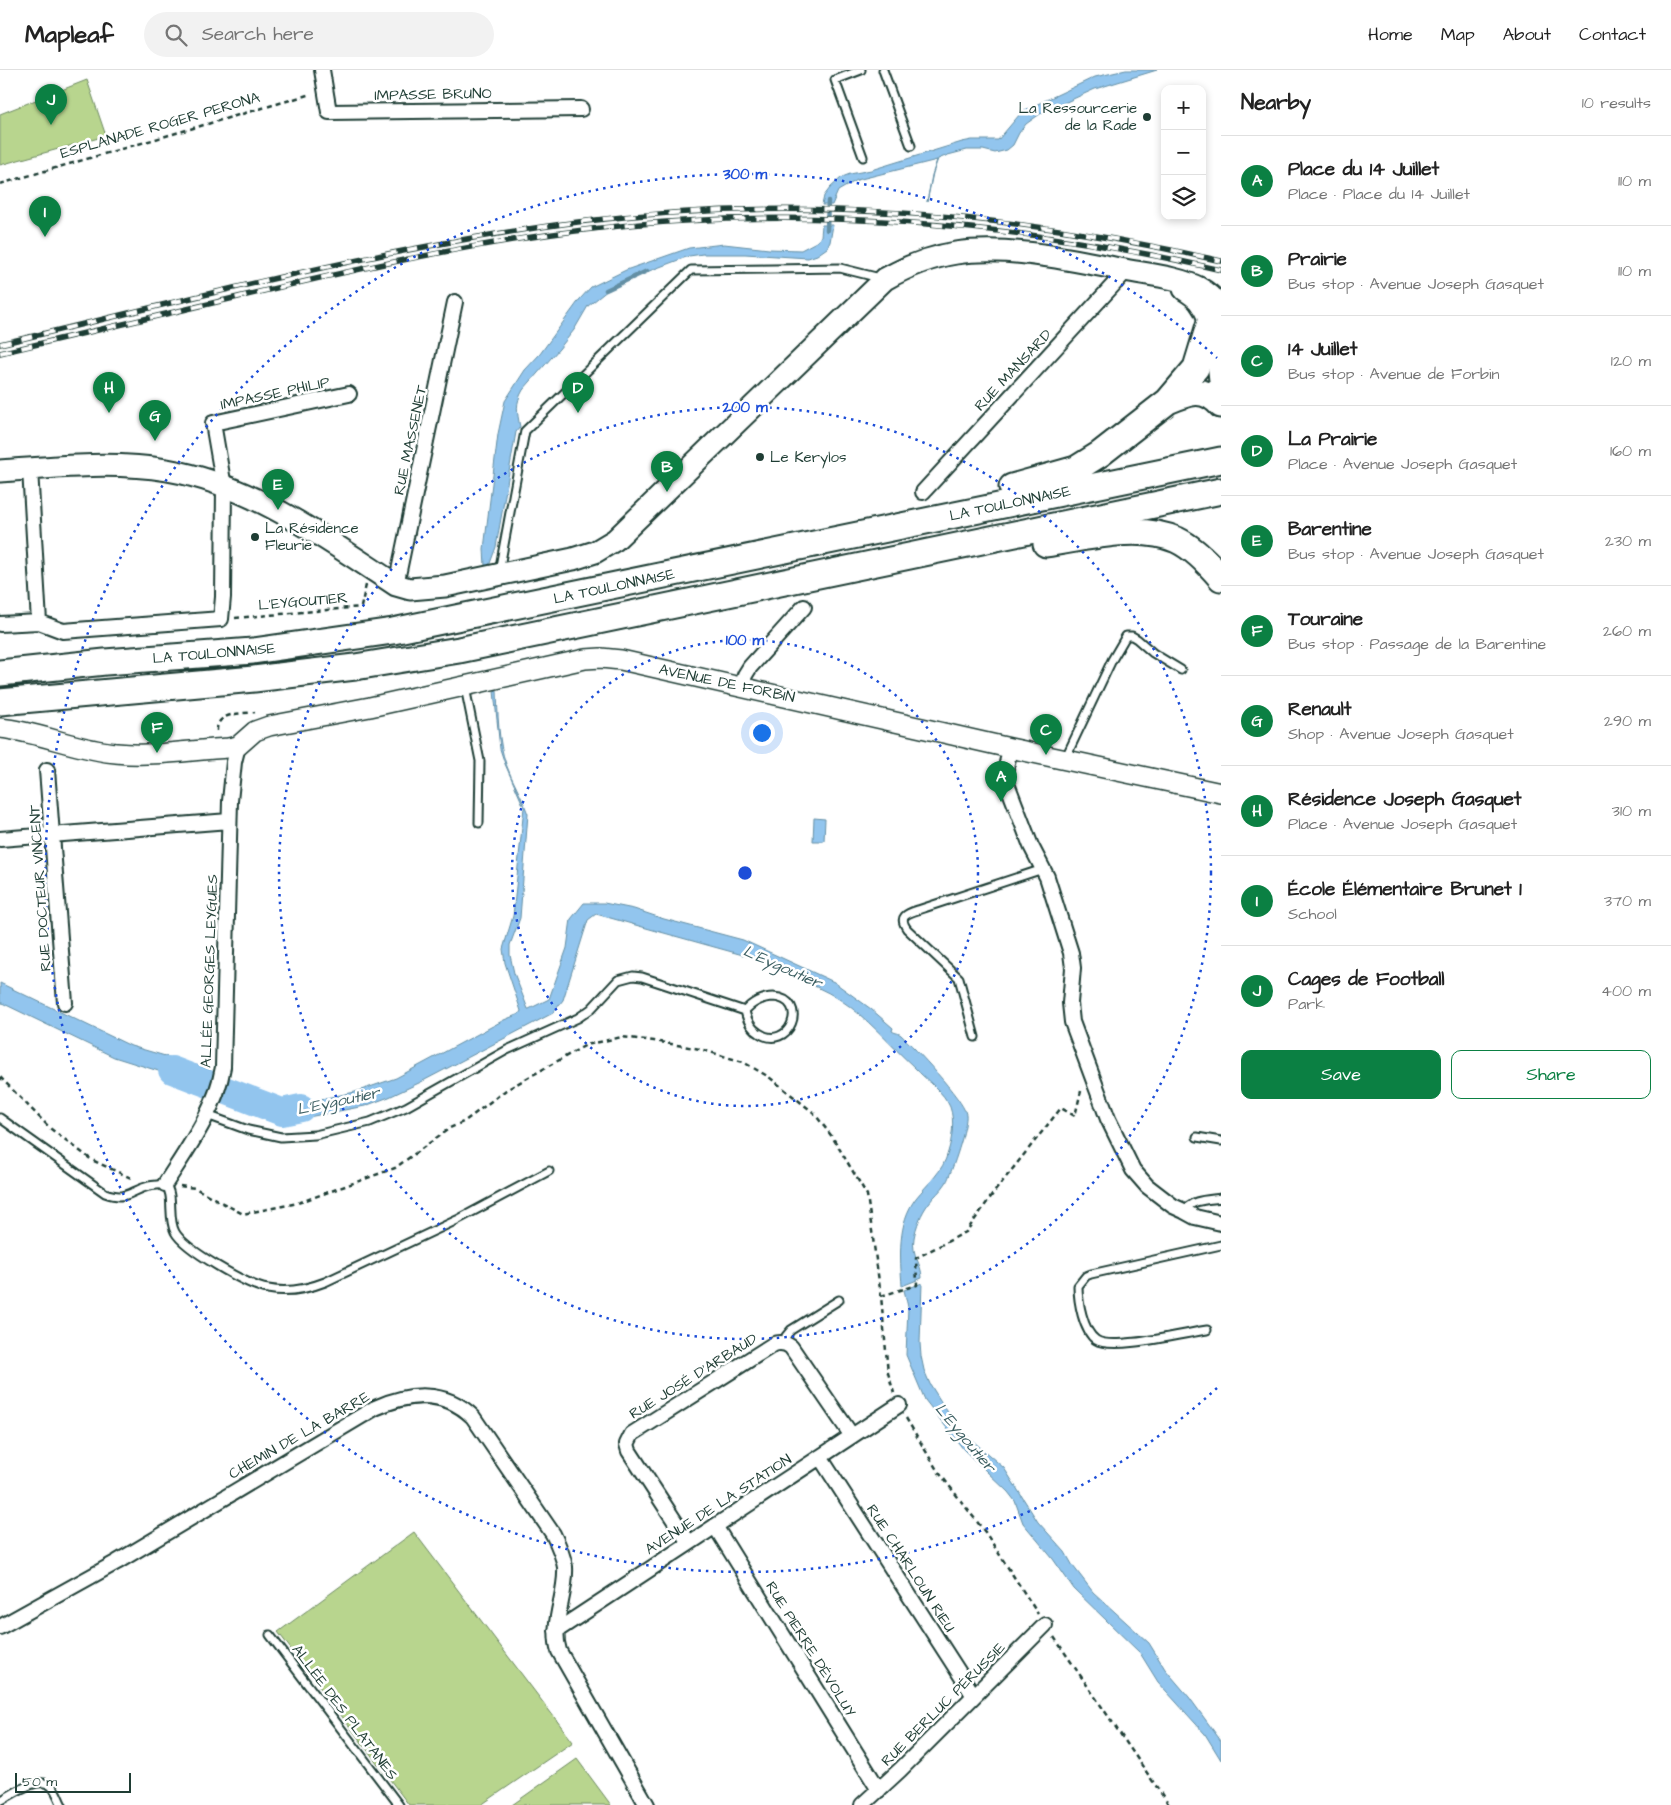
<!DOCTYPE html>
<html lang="en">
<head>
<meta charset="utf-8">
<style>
	body { margin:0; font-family:"Architects Daughter",sans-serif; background:#f2f2f2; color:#222 }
	.controls { position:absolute; right:15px; top:15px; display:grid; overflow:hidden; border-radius:10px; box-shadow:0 2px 8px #0003 }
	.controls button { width:45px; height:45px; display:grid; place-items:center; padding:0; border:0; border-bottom:1px solid #e0e0e0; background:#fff; color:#222; font:25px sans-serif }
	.scale { position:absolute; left:15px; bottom:12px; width:116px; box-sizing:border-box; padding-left:5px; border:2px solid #1f3d34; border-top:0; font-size:14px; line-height:18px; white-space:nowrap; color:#1f3d34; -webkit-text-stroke:4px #fff; paint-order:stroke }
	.you { position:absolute; left:761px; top:662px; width:18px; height:18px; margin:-12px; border:4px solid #fff; border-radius:50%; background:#1a73e8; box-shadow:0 0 0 8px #1a73e833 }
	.badge { display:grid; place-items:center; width:32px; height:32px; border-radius:50%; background:#0b8043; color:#fff; font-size:16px; font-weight:700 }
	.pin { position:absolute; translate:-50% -41px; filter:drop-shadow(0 1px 2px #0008) }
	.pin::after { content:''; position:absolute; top:26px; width:18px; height:15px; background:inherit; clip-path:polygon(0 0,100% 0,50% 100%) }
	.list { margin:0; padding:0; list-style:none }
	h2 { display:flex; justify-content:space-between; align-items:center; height:65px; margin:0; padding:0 20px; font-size:21px }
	h2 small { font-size:16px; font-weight:400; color:#767676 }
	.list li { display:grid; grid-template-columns:32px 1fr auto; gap:15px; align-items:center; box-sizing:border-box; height:90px; padding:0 20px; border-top:1px solid #e0e0e0 }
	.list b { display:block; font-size:19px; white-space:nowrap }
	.list p { margin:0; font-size:16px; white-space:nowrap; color:#767676 }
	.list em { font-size:16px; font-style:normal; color:#767676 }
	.actions { display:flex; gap:10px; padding:15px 20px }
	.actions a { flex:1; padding:11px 0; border:1px solid #0b8043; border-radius:10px; text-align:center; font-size:18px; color:#0b8043 }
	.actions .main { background:#0b8043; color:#fff }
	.icon { flex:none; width:28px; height:28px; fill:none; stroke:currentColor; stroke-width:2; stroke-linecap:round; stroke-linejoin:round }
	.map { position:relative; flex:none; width:1221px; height:1735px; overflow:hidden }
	header { display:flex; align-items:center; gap:30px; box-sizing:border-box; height:70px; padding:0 25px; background:#fff; border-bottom:1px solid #e0e0e0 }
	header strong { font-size:24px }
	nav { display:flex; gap:28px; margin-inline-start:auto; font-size:18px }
	.search { width:350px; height:45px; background:#f2f2f2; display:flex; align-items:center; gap:12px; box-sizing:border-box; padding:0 18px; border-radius:28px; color:#767676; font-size:19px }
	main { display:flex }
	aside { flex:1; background:#fff }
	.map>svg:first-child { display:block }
	.green { fill:#b8d58e; stroke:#6c8961 }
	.water { fill:#92c5ee; stroke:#648fa4 }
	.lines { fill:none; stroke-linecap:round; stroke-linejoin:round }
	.stream { stroke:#648fa4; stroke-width:4.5 }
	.river { stroke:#92c5ee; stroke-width:28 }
	.lane-casing { stroke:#1f3d34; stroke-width:11 }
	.street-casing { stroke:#1f3d34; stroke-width:18 }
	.secondary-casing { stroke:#1f3d34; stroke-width:22 }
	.primary-casing { stroke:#1f3d34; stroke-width:25 }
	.highway-casing { stroke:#1f3d34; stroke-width:29 }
	.path { stroke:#1f3d34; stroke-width:2.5; stroke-dasharray:5 4; stroke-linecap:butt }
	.lane { stroke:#fff; stroke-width:7 }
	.street { stroke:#fff; stroke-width:14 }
	.secondary { stroke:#fff; stroke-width:19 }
	.primary { stroke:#fff; stroke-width:21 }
	.highway { stroke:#fff; stroke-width:25 }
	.rail-casing { stroke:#1f3d34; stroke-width:5.5 }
	.rail { stroke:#fff; stroke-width:4; stroke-dasharray:11; stroke-linecap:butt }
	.ring { fill:none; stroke:#1d4ed8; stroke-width:2.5; stroke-dasharray:2.5 5 }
	.poi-dot { fill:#1f3d34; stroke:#fff; stroke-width:2 }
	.labels { text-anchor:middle; stroke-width:5; stroke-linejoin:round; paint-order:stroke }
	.street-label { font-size:15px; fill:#1f3d34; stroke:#fff }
	.poi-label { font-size:15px; fill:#1f3d34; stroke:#fff; text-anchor:start }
	.water-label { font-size:16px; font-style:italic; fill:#3c5f62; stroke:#fff }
	.centre { fill:#1d4ed8; stroke:#fff; stroke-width:2.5 }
	.ring-label { font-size:15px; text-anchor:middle; font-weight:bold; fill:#1d4ed8; stroke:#fff; stroke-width:5; stroke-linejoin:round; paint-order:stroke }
</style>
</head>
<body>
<header>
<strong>Mapleaf</strong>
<div class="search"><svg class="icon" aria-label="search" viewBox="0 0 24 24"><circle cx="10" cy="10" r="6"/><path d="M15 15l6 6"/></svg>Search here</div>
<nav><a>Home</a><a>Map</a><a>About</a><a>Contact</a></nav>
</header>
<main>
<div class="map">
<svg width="1221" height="1735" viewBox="0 0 1221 1735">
	<rect width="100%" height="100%" fill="#fff"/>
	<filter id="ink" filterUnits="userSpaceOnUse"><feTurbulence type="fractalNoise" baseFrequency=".02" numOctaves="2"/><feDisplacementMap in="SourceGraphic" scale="10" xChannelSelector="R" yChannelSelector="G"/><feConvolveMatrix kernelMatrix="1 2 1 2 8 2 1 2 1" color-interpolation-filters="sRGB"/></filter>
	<g filter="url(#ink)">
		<path class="green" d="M 87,10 L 106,66 L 0,95 L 0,44 Z
			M 414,1462 L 573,1672 L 481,1735 L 409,1735 L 278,1562 Z
			M 577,1689 L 611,1735 L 512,1735 Z"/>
		<path class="water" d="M 1126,0 L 1157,0 L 1095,19 L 1040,44 L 1026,54 L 1019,63 L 1013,75 L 1007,80 L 995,83 L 983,80 L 967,80 L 948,85 L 938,89 L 933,103 L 927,132 L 932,105 L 937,90 L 857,110 L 838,121 L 832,135 L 822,135 L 824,126 L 830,118 L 842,107 L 850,104 L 871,100 L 962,72 L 972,70 L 998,70 L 1020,44 L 1027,39 L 1095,7 Z
			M 822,155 L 833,155 L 830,172 L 827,178 L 817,185 L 808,188 L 745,184 L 703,184 L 689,186 L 633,207 L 613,216 L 588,236 L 574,260 L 559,279 L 523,320 C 515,334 517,341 520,357 L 516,362 L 496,477 L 489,496 L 485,496 L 484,479 L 498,364 L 505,331 L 525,300 L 540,284 L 580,229 L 591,217 L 626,200 L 689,178 L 724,174 L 769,179 L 801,180 L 818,171 L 821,166 Z
			M 497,620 C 498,644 498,671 506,694 C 512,711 522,726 528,744 L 520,848 L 510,875 L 510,885 L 514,903 L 528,939 L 529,939 L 549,929 L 567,878 L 571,849 L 584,833 L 604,833 L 634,839 L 664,849 L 743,870 L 834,912 L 871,939 L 893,958 L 892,961 C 897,964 897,962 901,965 C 914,977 963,1029 966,1044 C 968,1055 952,1102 946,1113 C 941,1121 934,1126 929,1133 C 921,1143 916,1157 914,1168 C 911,1186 922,1193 922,1208 L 902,1216 C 900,1187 897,1153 916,1128 C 928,1113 943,1102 948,1082 C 952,1069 955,1051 950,1037 C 944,1022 926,1010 915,998 C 890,975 867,947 839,929 C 825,920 809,914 795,907 C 780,900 765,892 750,887 L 596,844 L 588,850 L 563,930 L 553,943 L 421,1012 L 389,1027 L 365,1036 L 293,1050 L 241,1032 L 242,1019 L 251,1030 L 257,1033 L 282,1037 L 355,1022 L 396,1008 L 504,950 L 519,944 L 521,941 L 505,893 L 503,879 L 513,846 L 524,737 L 505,694 L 500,679 L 494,621 Z
			M 814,748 L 825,749 L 824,771 L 813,771 Z
			M 0,913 L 131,976 L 210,999 L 206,1016 L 114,987 L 0,932 Z
			M 922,1213 L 920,1273 L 921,1286 L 924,1300 L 930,1314 L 945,1338 L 960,1359 L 974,1372 L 1004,1398 L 1038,1452 L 1065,1482 L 1073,1496 L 1093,1522 L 1149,1573 L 1165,1599 L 1189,1627 L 1221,1671 L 1221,1690 L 1205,1664 L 1158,1612 L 1140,1583 L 1074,1519 L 1053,1489 L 1023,1453 L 1015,1431 L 1008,1422 L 964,1380 L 925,1330 L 906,1285 L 908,1237 L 904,1220 Z"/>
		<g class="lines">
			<path class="stream" d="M 827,160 L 828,131
				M 606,220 L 647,201"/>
			<path class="river" d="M 172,1000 L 282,1042 L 301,1038"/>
			<defs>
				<path id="lane" d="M 861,0 L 835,10 L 863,87
					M 883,0 L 911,76
					M 499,502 L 525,361 L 691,200 L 840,198 L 880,208
					M 465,617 L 480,691 L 479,753
					M 1065,689 L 1112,590 L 1126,566 L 1132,566 L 1137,569 L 1153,583 L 1181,600
					M 975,967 L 959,908 L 907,859 C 897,845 909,843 921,839 L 1043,799
					M 207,1045 L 248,1060 L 281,1067 L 315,1065 L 370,1052 L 406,1037 L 507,980 L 578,948 L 591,939 L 618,910 L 633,906 L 642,907 L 745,941 C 747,950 750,958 759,963 C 789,983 811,929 773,927 C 763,927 751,933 745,941
					M 0,1048 L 105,1123 C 128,1131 129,1121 149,1116 C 154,1115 160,1115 165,1114 C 175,1125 167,1147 175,1162 C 184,1179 248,1216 268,1219 C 287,1223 307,1219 325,1212 L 457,1150 L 549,1101
					M 1197,1067 L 1221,1071
					M 1184,1141 C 1192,1129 1208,1130 1221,1128
					M 1207,1260 C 1185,1263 1112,1281 1096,1270 C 1083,1261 1078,1231 1078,1216 L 1086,1206 L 1091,1204 L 1221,1175
					M 785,1273 L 786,1266 L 791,1260 L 839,1230
					M 270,1565 L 399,1735
					M 0,1731 C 13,1724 41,1703 53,1718 C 57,1722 59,1730 62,1735"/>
				<path id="street" d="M 322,0 L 329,42 L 581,39
					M 30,399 L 39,552
					M 923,422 L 1127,200
					M 396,515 L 455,232
					M 0,554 L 39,552 L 63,561 L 221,549 L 223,527 L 224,417 L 213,353 L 349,324
					M 742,616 L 745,605 L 750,597 L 804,537
					M 1010,678 L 1006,698 L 1006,711 L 1031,776 L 1047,807 L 1071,883 L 1073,898 L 1070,933 L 1072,952 L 1108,1049 L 1133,1100 L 1147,1116 L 1173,1136 L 1184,1141 L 1195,1147 L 1221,1153
					M 47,700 L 65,933
					M 0,769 L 229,751
					M 165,1114 C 188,1078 216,1040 223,997 L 230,731 L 234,692 L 238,676
					M 820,1387 L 974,1626
					M 715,1456 L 879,1720
					M 689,1473 L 629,1381 L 627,1374 L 632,1364 L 774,1274 C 780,1272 786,1273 791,1277 L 852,1366
					M 0,1557 L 117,1492 L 375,1338 C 408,1323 445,1319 473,1347 L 553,1464 C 558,1474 563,1485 565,1497 C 567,1525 550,1553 559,1581 L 647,1735
					M 556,1561 L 899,1335
					M 862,1735 L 900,1700 L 1045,1555"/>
				<path id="secondary" d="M 0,658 C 40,662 77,680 116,683 C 151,687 192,680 228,678 L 238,676 L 255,661 L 269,656 L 370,637 L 585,589 L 601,588 L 621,590 L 1010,678 L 1221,723"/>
				<path id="primary" d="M 1184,219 C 1188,222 1195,226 1199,231 C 1217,254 1218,293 1221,321
					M 0,401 C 54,397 114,391 167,400 C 253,415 324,468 396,515 L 410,519 L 445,516 L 573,489 L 595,482 L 615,470 L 885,209 C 908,196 930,187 956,183 C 1008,175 1074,190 1125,200 C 1150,205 1177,207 1199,218 C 1208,223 1216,230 1221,239"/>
				<path id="highway" d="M 1168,331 C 1189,322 1204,316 1221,335
					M 1012,417 L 1076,399 L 1100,384 L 1168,331 L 1196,298 L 1210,252
					M 1046,474 C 1085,468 1139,453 1177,470 C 1194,478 1209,494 1221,508
					M 0,603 L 105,592 L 253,581 L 393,561 L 1221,390
					M 0,632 L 254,609 L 355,597 L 459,580 L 1221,421"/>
			</defs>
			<use href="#lane" class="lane-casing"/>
			<use href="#street" class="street-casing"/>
			<use href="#secondary" class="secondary-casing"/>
			<use href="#primary" class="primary-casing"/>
			<use href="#highway" class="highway-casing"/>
			<path class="path" d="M 0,114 L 311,24
				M 235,548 L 361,537 L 366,515
				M 217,661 C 216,642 241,644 255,642
				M 0,1007 L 51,1059 L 92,1090 L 133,1109
				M 180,1116 L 195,1118 L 243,1144 L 298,1133 L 395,1098 L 450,1058 L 465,1051 L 506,1020 L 586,975 L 622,967 L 654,971 L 700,979 L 743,992 L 769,1007 L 814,1043 L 833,1068 L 867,1125 L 881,1226 L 888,1303 L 894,1323
				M 881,1226 L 917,1215 L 916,1188 L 966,1162 L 995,1121 L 1061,1038 L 1075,1046 L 1081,1021
				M 906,1348 L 937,1400 L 985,1462 L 1038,1544
				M 1054,1567 L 1169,1735"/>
			<use href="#lane" class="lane"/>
			<use href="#street" class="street"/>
			<use href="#secondary" class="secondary"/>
			<use href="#primary" class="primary"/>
			<use href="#highway" class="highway"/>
			<defs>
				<path id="rail" d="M 0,274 C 191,229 383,177 578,152 C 792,125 1012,142 1221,191
					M 0,283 C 85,263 170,243 255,223 C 395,190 539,159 684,151 C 864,141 1045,159 1221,200"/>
			</defs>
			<use href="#rail" class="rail-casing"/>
			<use href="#rail" class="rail"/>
		</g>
	</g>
	<g class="ring">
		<circle cx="745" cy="803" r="233"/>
		<circle cx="745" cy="803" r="466"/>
		<path d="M1217 1318A699 699 0 1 1 1217 288"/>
	</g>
	<g class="poi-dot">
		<circle cx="1147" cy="47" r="5"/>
		<circle cx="760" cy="387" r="5"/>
		<circle cx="255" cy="467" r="5"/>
	</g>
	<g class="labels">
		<g class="street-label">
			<text transform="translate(433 24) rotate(-1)" y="5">IMPASSE BRUNO</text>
			<text transform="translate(160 55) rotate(-16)" y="5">ESPLANADE ROGER PERONA</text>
			<text transform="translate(1013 300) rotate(-47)" y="5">RUE MANSARD</text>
			<text transform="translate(275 323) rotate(-12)" y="5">IMPASSE PHILIP</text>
			<text transform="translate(410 370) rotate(-78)" y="5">RUE MASSENET</text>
			<text transform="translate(1010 433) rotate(-12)" y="5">LA TOULONNAISE</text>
			<text transform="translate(614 516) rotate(-12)" y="5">LA TOULONNAISE</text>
			<text transform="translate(303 531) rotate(-5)" y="5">L'EYGOUTIER</text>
			<text transform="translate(214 583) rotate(-5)" y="5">LA TOULONNAISE</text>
			<text transform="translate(727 613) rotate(12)" y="5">AVENUE DE FORBIN</text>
			<text transform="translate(40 818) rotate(-94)" y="5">RUE DOCTEUR VINCENT</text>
			<text transform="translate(209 901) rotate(-88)" y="5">ALLÉE GEORGES LEYGUES</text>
			<text transform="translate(693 1306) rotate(-32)" y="5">RUE JOSÉ D'ARBAUD</text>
			<text transform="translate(299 1365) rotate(-30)" y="5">CHEMIN DE LA BARRE</text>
			<text transform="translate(718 1434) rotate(-33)" y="5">AVENUE DE LA STATION</text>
			<text transform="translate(911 1498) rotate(57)" y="5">RUE CHARLOUN RIEU</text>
			<text transform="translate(811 1579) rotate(58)" y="5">RUE PIERRE DÉVOLUY</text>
			<text transform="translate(943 1634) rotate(-45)" y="5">RUE BERLUC PÉRUSSIE</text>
			<text transform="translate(345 1642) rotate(53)" y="5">ALLÉE DES PLATANES</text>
		</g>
		<g class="poi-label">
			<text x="1137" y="43" text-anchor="end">La Ressourcerie<tspan x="1137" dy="17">de la Rade</tspan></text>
			<text x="770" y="392">Le Kerylos</text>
			<text x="265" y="463">La Résidence<tspan x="265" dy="17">Fleurie</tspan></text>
		</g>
		<g class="water-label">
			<text transform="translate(783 896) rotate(24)" y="6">L'Eygoutier</text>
			<text transform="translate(338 1030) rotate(-12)" y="6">L'Eygoutier</text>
			<text transform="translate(966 1367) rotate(50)" y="6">L'Eygoutier</text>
		</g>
	</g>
	<circle cx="745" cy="803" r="8" class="centre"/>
	<g class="ring-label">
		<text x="745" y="109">300 m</text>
		<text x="745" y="342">200 m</text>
		<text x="745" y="575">100 m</text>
	</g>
</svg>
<div class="controls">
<button>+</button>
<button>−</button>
<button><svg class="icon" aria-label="layers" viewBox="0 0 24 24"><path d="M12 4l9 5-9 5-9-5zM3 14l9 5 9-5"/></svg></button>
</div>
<div class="scale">50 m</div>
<div class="you"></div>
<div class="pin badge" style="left:1001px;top:732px">A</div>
<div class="pin badge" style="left:667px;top:422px">B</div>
<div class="pin badge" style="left:1046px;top:685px">C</div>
<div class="pin badge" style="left:578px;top:343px">D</div>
<div class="pin badge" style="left:278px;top:440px">E</div>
<div class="pin badge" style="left:157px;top:683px">F</div>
<div class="pin badge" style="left:155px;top:371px">G</div>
<div class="pin badge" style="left:109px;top:343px">H</div>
<div class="pin badge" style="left:45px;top:167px">I</div>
<div class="pin badge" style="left:51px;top:55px">J</div>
</div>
<aside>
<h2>Nearby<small>10 results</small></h2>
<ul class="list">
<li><span class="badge">A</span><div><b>Place du 14 Juillet</b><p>Place · Place du 14 Juillet</p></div><em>110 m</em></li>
<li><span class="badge">B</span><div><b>Prairie</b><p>Bus stop · Avenue Joseph Gasquet</p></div><em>110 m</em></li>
<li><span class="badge">C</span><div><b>14 Juillet</b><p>Bus stop · Avenue de Forbin</p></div><em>120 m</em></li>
<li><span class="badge">D</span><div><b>La Prairie</b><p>Place · Avenue Joseph Gasquet</p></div><em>160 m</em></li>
<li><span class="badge">E</span><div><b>Barentine</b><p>Bus stop · Avenue Joseph Gasquet</p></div><em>230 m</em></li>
<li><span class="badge">F</span><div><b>Touraine</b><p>Bus stop · Passage de la Barentine</p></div><em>260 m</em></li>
<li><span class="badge">G</span><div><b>Renault</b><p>Shop · Avenue Joseph Gasquet</p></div><em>290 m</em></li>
<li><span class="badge">H</span><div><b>Résidence Joseph Gasquet</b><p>Place · Avenue Joseph Gasquet</p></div><em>310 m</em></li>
<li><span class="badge">I</span><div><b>École Élémentaire Brunet 1</b><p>School</p></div><em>370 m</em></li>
<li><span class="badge">J</span><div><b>Cages de Football</b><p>Park</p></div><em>400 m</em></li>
</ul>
<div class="actions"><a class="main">Save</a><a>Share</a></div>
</aside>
</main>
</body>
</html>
